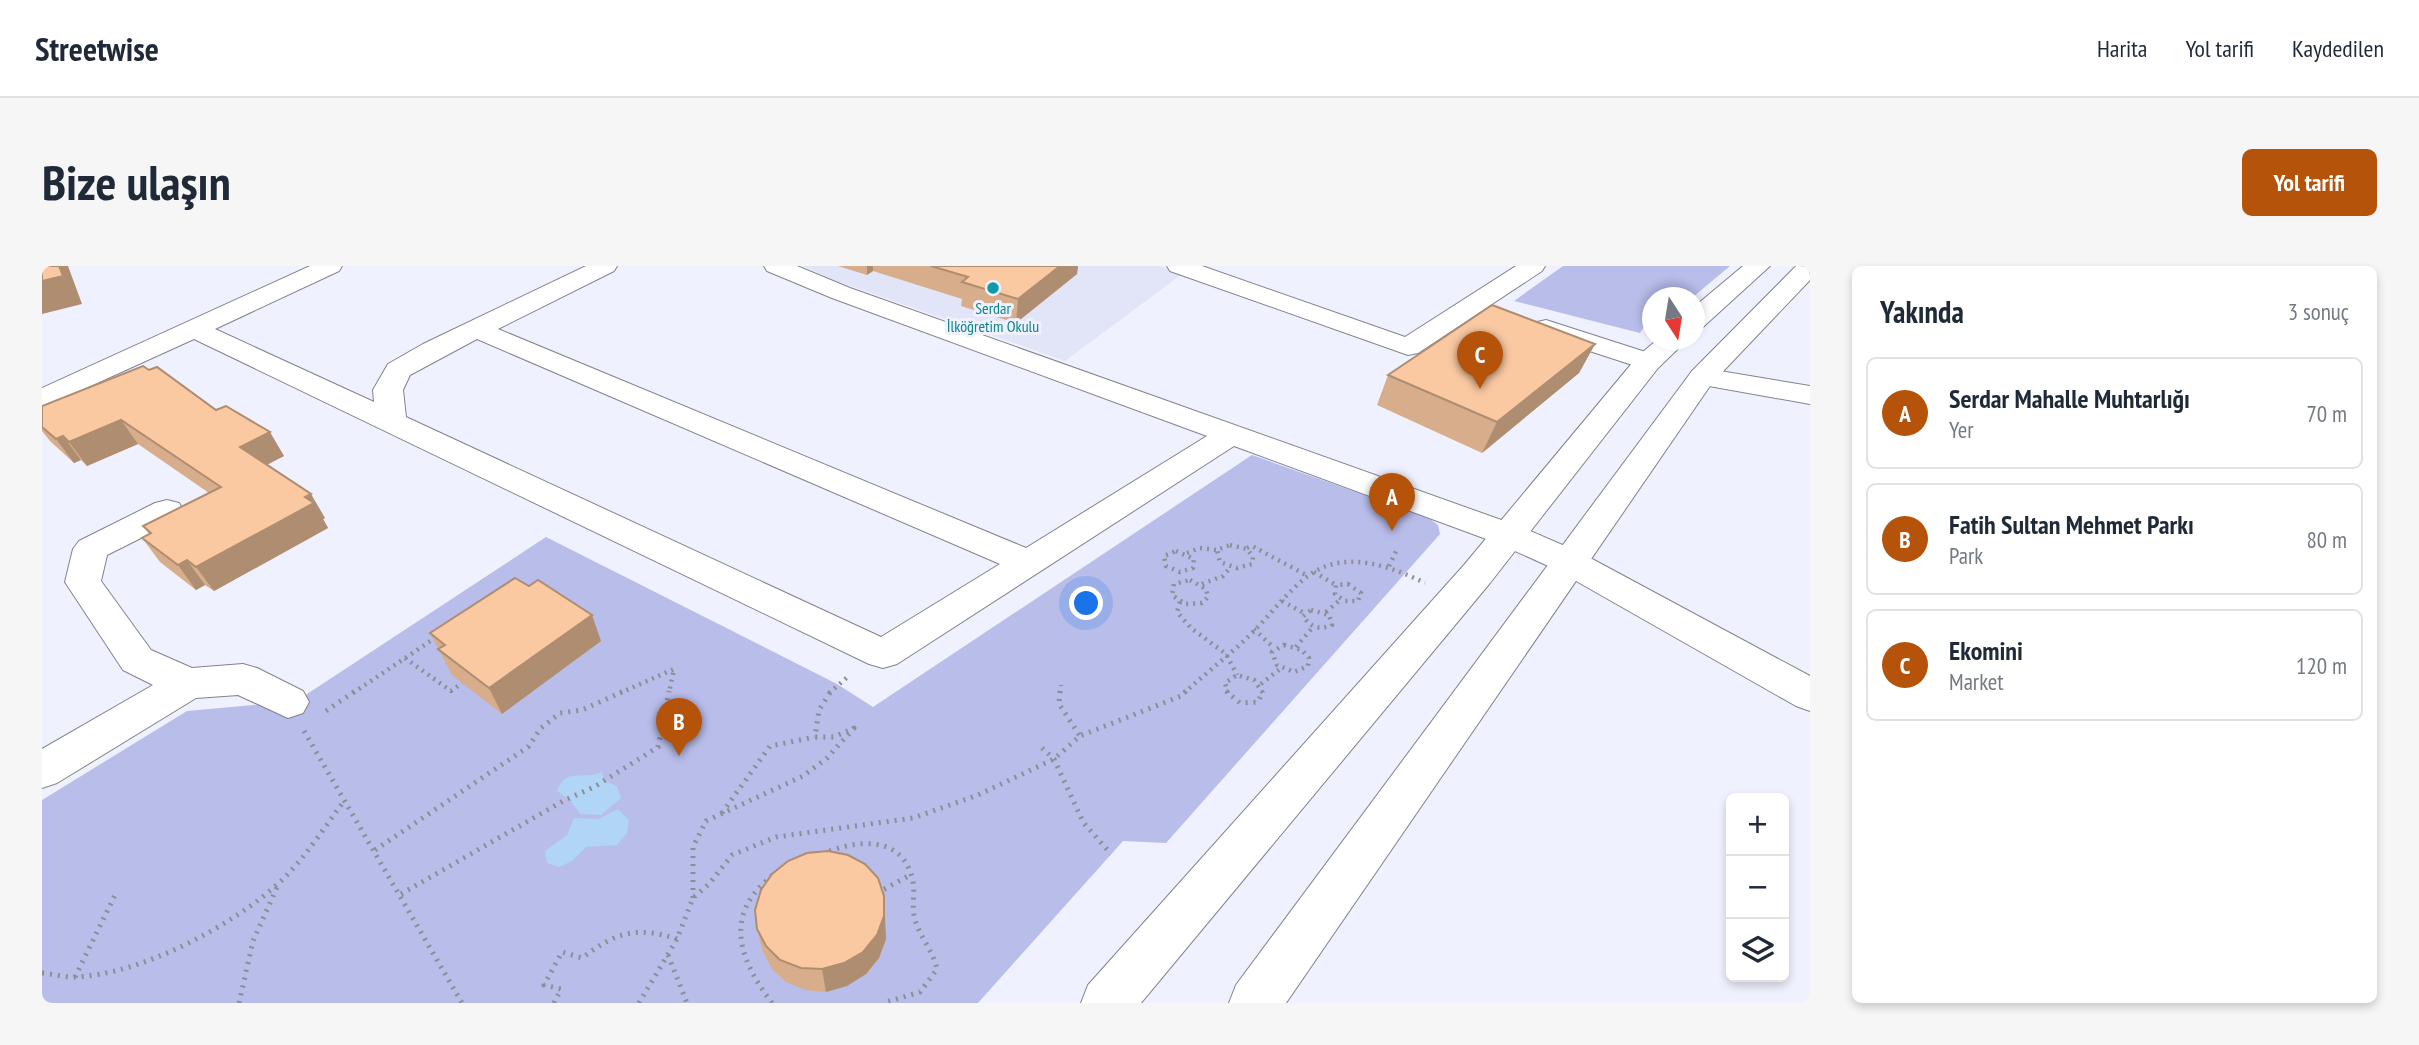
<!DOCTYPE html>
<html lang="tr">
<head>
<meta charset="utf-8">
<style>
	body { margin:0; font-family:"PT Sans Narrow",sans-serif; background:#f6f6f7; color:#1f2937 }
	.controls { position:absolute; right:21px; bottom:21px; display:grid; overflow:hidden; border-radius:10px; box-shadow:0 4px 10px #0003 }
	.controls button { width:63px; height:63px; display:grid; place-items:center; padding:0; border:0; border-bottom:2px solid #e0e1e3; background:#fff; color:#1f2937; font:35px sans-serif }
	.compass { position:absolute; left:1600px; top:21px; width:63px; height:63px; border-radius:50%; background:#fff; box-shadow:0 4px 10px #0003; rotate:168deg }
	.you { position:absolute; left:1045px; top:338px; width:24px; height:24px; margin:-18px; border:5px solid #fff; border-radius:50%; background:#1a73e8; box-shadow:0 0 0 10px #1a73e833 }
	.badge { display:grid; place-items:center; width:46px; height:46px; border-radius:50%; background:#b45309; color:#fff; font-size:23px; font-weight:700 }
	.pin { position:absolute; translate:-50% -58px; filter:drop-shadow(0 2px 4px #0008) }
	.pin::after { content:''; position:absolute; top:37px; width:24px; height:21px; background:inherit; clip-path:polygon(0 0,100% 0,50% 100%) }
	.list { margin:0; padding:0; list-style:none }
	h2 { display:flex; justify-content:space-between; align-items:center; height:91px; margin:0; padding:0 28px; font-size:30px }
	h2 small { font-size:23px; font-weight:400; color:#747a83 }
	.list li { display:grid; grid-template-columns:46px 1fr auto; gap:21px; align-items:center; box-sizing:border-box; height:112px; margin:0 14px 14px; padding:0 14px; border:2px solid #e0e1e3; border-radius:10px }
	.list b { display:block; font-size:26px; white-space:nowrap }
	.list p { margin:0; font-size:23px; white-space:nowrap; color:#747a83 }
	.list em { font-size:23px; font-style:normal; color:#747a83 }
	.icon { flex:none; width:38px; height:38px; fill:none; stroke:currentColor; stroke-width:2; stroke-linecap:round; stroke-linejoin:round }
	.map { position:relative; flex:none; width:1768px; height:737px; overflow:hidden; border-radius:10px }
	header { display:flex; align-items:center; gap:42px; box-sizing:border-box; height:98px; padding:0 35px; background:#fff; border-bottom:2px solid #e0e1e3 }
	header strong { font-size:33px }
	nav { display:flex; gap:38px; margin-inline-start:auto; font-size:24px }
	.intro { display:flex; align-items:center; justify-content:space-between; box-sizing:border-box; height:168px; padding:0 42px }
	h1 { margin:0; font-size:49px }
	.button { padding:18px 32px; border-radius:10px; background:#b45309; color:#fff; font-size:24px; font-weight:700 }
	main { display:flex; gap:42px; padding:0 42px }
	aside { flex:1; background:#fff; border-radius:10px; box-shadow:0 4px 10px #0003 }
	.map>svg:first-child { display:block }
	.built { fill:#e2e5f7 }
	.green { fill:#b8bdea }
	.water { fill:#b1d5f4 }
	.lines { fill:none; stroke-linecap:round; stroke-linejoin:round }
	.street-casing { stroke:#81838e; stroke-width:2 }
	.secondary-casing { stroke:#81838e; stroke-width:2 }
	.path-far1 { stroke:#8d8d96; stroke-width:4.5; stroke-dasharray:2 5; stroke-linecap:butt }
	.path { stroke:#8d8d96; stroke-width:5; stroke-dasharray:2 6; stroke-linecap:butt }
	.street { fill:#fff; fill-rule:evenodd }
	.secondary { fill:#fff; fill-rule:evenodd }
	.wall { fill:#d7ad8b }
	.shaded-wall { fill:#af8d71 }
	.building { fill:#fac9a2; stroke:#af8d71; stroke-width:2 }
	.culture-dot { fill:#0f9aa8; stroke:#f0f1fe; stroke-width:2.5 }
	.labels { text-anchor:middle; stroke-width:6; stroke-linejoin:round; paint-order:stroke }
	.far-culture-label { font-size:16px; fill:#0d838f; stroke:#f0f1fe }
</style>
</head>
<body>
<header>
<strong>Streetwise</strong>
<nav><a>Harita</a><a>Yol tarifi</a><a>Kaydedilen</a></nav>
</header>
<div class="intro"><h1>Bize ulaşın</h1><a class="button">Yol tarifi</a></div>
<main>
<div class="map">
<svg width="1768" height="737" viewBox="0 0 1768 737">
	<rect width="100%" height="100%" fill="#f0f1fe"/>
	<path class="built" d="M 761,0 L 1118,0 L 1140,8 L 1023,95 L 789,13 Z"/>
	<path class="green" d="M 1521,0 L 1688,0 L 1651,31 L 1610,32 L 1610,56 L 1605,56 L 1598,67 L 1472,35 Z
		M 1210,189 L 1387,252 L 1396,259 L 1398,268 L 1124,577 L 1081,575 L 936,737 L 0,737 L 0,534 L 145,445 L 246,436 L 262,430 L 504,271 L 795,418 L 831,441 Z"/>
	<path class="water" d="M 560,506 L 562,515 L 575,520 L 579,532 L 559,549 L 538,548 L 528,534 L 515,525 C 524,500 540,515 560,506 Z
		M 576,543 L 587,554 L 585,567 L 575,579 L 544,581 L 530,595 L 517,601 L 505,597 L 503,585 L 525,569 L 532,552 L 557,553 Z"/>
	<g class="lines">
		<defs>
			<path id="street" d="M 268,0 L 300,0 L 297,5 L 173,63 L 332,136 L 331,124 L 346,98 L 381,78 L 544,0 L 575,0 L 572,5 L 456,63 L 984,282 L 1165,170 L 790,32 L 725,5 L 722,0 L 755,0 L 808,22 L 1479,261 L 1539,287 L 1768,410 L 1768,445 L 1754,440 L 1513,303 L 1455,277 L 1192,180 L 855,398 L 841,402 L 827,398 L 152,73 L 0,142 L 0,122 ZM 435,73 L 958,298 L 839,371 L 364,151 L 361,124 L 368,109 Z
				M 1125,0 L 1160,0 L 1363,71 L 1474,0 L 1503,0 L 1500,5 L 1376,87 L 1366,89 L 1128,5 Z
				M 1504,54 L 1616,90 L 1620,96 L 1616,102 L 1606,104 L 1495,68 L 1491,62 L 1495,56 Z
				M 1660,102 L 1768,120 L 1768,138 L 1650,117 L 1646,111 L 1650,105 Z
				M 125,234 L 137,237 L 142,245 L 137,253 L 65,289 L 59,315 L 109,384 L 150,402 L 201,398 L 215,402 L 261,425 L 267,436 L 261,447 L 246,452 L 196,429 L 154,432 L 15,517 L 0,522 L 0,483 L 111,419 L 81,404 L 23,316 L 31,283 L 37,275 L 113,237 Z"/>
			<path id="secondary" d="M 1701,0 L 1728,0 L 1661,61 L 1652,63 L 1652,41 Z
				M 1754,0 L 1768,0 L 1768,14 L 1670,117 L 1244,737 L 1187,737 L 1194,719 L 1650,105 Z
				M 1615,74 L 1645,74 L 1616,102 L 1448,317 L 1099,737 L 1039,737 L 1046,719 L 1422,299 L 1596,90 Z"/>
		</defs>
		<use href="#street" class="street-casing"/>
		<use href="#secondary" class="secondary-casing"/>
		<path class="path-far1" d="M 1188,279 L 1205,283 L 1211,291 L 1210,298 L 1195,302 L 1178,296 L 1175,284 Z
			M 1205,282 L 1210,280 L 1266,310
			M 1134,285 L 1152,293 L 1151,302 L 1138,306 L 1124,300 L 1122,290 Z
			M 1145,287 L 1158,282 L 1175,284
			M 1347,300 L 1356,281
			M 1272,306 L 1294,319
			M 1148,314 L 1164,323 L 1166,331 L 1160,337 L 1143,338 L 1130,329 L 1132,318 Z
			M 1160,318 L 1181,310 L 1188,302
			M 1306,318 L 1319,327 L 1316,335 L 1303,335 L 1293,328 L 1294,319 Z
			M 1240,335 L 1262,347
			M 1138,336 L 1135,346 L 1149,362 L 1184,388 L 1195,409
			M 1269,344 L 1287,349 L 1290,359 C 1277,364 1269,362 1261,350 Z
			M 1284,346 L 1299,333
			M 1212,363 L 1232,382
			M 1242,379 L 1260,384 L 1267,392 L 1266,400 L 1252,406 L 1235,399 L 1230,386 Z
			M 1254,381 L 1271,361
			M 363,392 L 409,425 L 420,417
			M 1219,418 L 1239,402
			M 311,427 L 396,370
			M 578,427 L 632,403 L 627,427
			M 787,427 L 808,409
			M 1018,427 L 1019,419
			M 1142,427 C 1164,407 1189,388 1210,367 C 1228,349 1246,325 1266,310 C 1302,283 1348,300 1383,317
			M 1186,427 L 1183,417 L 1195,409 L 1212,414 L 1221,427"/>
		<path class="path" d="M 1018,425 L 1017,438 L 1038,470
			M 1184,425 L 1198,437 L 1216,436 L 1221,425
			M 284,445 L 313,425
			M 262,465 L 420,737
			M 1000,482 L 1012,493 L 1041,556 L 1069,588
			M 680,547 L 728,480 L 773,471
			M 333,584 L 486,481 L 499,462 L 518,447 L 540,444 L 582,425
			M 780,588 C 813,574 858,568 870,611 C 874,625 869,640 873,654 C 878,671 891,685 895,703 L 878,726 L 841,737
			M 835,627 L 870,608
			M 359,628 L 521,535 L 554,520 L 616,481 L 627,425
			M 651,632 L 651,581 L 664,555 L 761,510 L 785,492 L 812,462 L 792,471 L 773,471 L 777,444 L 789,425
			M 626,689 L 645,737
			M 0,707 C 11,708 21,711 32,711 C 98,709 191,660 239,615 C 263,592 282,562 302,535
			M 33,711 L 74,627
			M 197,737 L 211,675 L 237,617
			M 512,737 L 519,723 L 502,719 L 520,686 L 540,692 C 574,666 594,660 635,673
			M 597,737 L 635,673 L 651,632 L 667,618 L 690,589 L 734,571 L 871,552 L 936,529 L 1012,493 L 1038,470 L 1139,430 L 1144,425
			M 730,737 C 696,692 681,648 731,609"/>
		<use href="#street" class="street"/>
		<use href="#secondary" class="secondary"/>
	</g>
	<path class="wall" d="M 796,0 L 1036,0 L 1035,8 L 974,57 L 919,40 L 920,33 L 831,5 L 825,9 Z
		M 1553,78 L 1537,107 L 1440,187 L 1335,139 L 1346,109 Z
		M 107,104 L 174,144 L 242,190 L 225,199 L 283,252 L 281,253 L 286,262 L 172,325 L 163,319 L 154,324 L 118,296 L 100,272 L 107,268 L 101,260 L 167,227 L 96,178 L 45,200 L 39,194 L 32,197 L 8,175 L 0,165 L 0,140 Z
		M 388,367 L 559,375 L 460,448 L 410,409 Z
		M 842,630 L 844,673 L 837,692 L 824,708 L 805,720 L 784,726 L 763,724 L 744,716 L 730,703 L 721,686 L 715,663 Z"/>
	<path class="shaded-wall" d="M 17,0 L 26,0 L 40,38 L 0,48 L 0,15 Z
		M 825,0 L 831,0 L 831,5 L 825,9 Z
		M 1018,0 L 1036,0 L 1035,8 L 974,57 L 976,33 Z
		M 1553,78 L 1537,107 L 1440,187 L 1455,156 Z
		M 79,154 L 96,178 L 45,200 L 27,176 Z
		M 228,166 L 242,190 L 212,205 L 198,181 Z
		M 21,170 L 39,194 L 32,197 L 14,173 Z
		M 269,228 L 283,252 L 281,253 L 286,262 L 172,325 L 154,301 Z
		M 145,294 L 163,319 L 154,324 L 136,299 Z
		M 550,349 L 559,375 L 460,448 L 447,422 Z
		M 842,630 L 844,673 L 837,692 L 824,708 L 805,720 L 784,726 L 780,703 Z"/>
	<path class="building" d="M 0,0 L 17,0 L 21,10 L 0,15 Z
		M 889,0 L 1018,0 L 976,33 L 920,16 L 926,11 Z
		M 1450,39 L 1553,78 L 1455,156 L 1346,109 Z
		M 101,100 L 107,104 L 115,101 L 174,144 L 184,140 L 228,166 L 198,181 L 269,228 L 263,231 L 272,237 L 154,301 L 145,294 L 136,299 L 100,272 L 109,267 L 101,260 L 179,221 L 79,154 L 27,176 L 21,170 L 14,173 L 0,161 L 0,140 Z
		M 473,312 L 487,320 L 496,314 L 550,349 L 447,422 L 396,383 L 403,379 L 388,367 Z
		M 786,585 L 806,589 L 823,598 L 836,612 L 842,630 L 842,650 L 835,669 L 821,686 L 802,697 L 780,703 L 759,702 L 738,694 L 724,680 L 715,663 L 713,644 L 719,624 L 730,608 L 746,595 L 765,587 Z"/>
	<circle class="culture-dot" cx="951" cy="22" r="7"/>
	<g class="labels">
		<g class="far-culture-label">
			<text x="951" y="48">Serdar<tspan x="951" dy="18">İlköğretim Okulu</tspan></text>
		</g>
	</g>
</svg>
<div class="controls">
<button>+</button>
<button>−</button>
<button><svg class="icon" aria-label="layers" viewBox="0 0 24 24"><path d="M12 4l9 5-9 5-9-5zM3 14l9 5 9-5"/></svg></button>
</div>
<svg class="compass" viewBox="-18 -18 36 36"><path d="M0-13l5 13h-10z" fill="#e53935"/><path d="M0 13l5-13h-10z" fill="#747a83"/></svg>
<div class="you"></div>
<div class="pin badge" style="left:1350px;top:265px">A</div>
<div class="pin badge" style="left:637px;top:490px">B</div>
<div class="pin badge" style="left:1438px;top:123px">C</div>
</div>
<aside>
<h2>Yakında<small>3 sonuç</small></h2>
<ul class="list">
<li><span class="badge">A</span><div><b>Serdar Mahalle Muhtarlığı</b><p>Yer</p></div><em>70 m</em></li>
<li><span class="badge">B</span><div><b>Fatih Sultan Mehmet Parkı</b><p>Park</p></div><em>80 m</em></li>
<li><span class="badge">C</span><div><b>Ekomini</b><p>Market</p></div><em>120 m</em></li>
</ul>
</aside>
</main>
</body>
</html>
